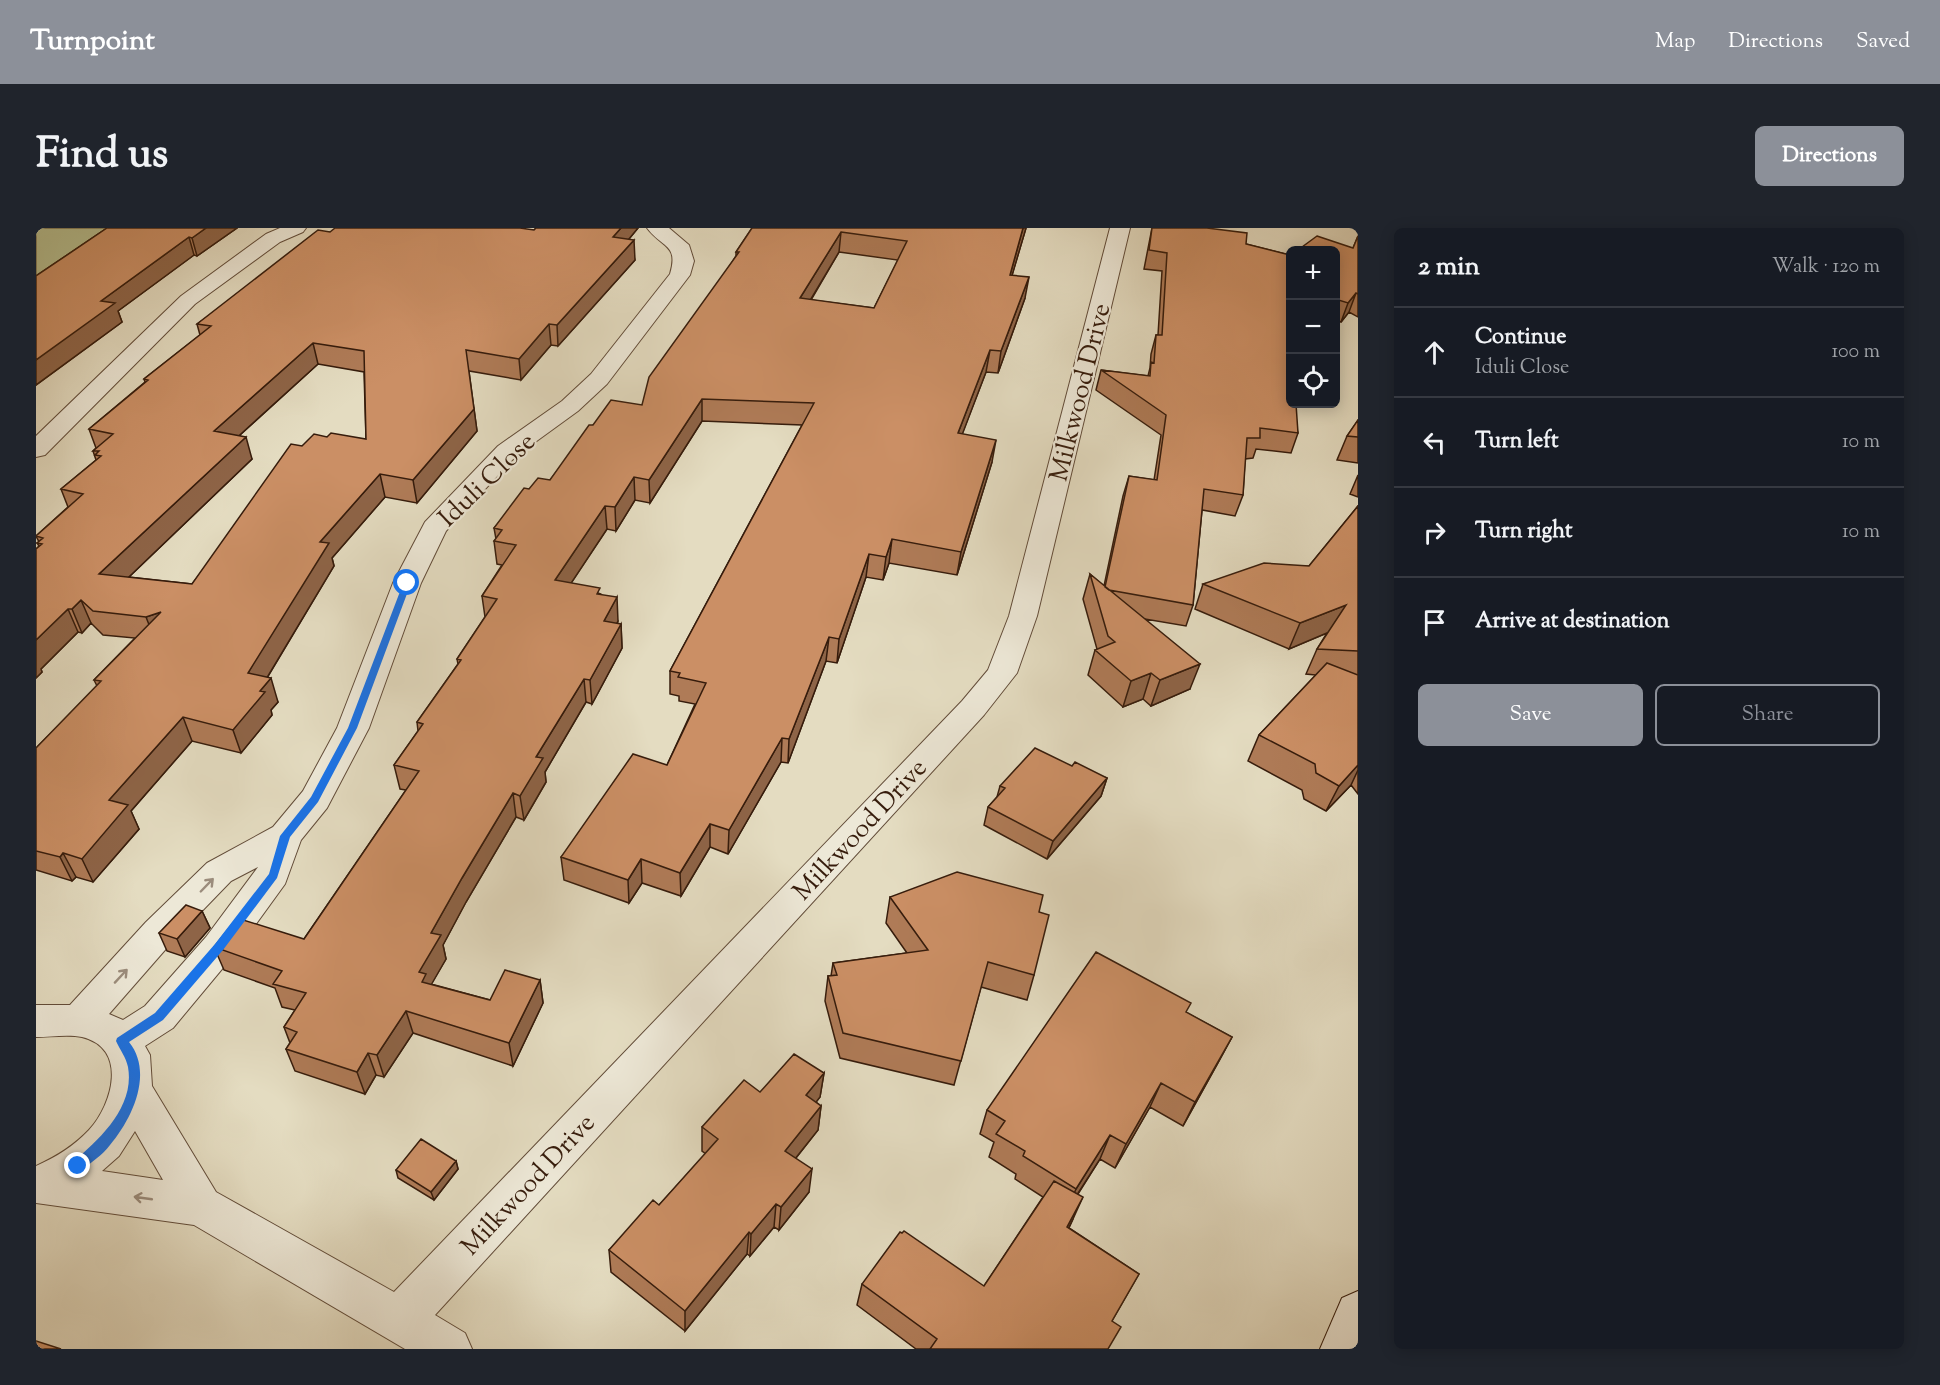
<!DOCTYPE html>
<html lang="en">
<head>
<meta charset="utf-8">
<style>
	body { margin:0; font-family:"Sorts Mill Goudy",serif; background:#20242c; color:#f1f3f6 }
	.controls { position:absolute; right:18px; top:18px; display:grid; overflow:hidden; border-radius:9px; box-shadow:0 3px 15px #0003 }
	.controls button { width:54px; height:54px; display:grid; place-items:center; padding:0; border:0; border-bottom:2px solid #363941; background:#171b24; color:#f1f3f6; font:30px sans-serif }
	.stop { position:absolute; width:18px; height:18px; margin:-14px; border:4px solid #1a73e8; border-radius:50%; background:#fff }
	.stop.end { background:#1a73e8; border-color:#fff; box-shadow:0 2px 6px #0008 }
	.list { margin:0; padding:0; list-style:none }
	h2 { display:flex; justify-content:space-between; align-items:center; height:78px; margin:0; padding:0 24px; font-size:26px }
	h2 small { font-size:20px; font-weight:400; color:#9ea1a6 }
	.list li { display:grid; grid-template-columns:39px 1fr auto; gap:18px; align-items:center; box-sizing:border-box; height:90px; padding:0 24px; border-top:2px solid #363941 }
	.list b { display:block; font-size:22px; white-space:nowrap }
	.list p { margin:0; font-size:20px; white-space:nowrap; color:#9ea1a6 }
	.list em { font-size:20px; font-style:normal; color:#9ea1a6 }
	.actions { display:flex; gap:12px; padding:18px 24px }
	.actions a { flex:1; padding:14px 0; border:2px solid #8c9099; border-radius:9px; text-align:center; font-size:21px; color:#8c9099 }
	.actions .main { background:#8c9099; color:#fff }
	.icon { flex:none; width:33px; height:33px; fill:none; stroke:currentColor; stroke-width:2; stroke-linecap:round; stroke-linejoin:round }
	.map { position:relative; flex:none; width:1322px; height:1121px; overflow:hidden; border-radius:9px }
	header { display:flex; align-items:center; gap:36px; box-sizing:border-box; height:84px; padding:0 30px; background:#8c9099; color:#fff }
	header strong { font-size:28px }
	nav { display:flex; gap:33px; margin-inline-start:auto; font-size:21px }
	.intro { display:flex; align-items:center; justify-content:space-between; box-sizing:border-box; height:144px; padding:0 36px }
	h1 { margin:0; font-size:42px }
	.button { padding:15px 27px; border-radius:9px; background:#8c9099; color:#fff; font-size:21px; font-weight:700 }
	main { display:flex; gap:36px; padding:0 36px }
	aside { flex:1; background:#171b24; border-radius:9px; box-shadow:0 3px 15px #0003 }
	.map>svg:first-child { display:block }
	.green { fill:#b6c091; stroke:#766e4e; stroke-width:1.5 }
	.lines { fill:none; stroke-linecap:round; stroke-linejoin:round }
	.street-casing { stroke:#624c39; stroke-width:2 }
	.secondary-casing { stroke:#361c0c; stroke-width:2 }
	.street { fill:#ede8d7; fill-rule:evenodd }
	.secondary { fill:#ede8d7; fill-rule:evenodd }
	.wall { fill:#af7b57; stroke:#361c0c; stroke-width:1.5; fill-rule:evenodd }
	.shaded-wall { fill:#8e6447; stroke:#361c0c; stroke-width:1.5 }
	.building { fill:#cb8f65; stroke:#361c0c; stroke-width:1.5; fill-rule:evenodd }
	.oneway { stroke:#9b8c7c }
	.route { fill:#1a73e8 }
	.labels { text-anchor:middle; stroke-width:4.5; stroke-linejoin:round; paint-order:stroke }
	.street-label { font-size:26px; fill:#361c0c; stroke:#ede8d7 }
</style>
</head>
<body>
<header>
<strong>Turnpoint</strong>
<nav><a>Map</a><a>Directions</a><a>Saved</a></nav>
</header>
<div class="intro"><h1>Find us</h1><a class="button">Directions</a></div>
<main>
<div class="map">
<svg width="1322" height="1121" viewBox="0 0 1322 1121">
	<rect width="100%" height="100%" fill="#e4dcc1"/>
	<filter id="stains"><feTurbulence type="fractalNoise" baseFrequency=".00333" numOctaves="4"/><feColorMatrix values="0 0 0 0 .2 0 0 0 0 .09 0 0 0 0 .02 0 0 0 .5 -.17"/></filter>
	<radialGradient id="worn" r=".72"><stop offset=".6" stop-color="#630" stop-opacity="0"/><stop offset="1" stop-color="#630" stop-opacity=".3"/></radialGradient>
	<path class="green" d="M 5,0 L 88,0 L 0,61 L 0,3 Z"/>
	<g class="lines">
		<defs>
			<path id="street" d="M 244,0 L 270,0 L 267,4 L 244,14 L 159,76 L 9,227 L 0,229 L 0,208 L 145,68 L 230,6 Z
				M 611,0 L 633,0 L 653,17 L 658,33 L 654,47 L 571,156 L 542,183 L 480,228 L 410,303 L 385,355 L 333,500 L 291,580 L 265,612 L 249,656 L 196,729 L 137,800 L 109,818 L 114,827 L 116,858 L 180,964 L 358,1064 L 926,473 L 952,442 L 973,388 L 1074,0 L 1094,0 L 1001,388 L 981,445 L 948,487 L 399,1087 L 429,1105 L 436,1121 L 369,1121 L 158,997 L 0,975 L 0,938 C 20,929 37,919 53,902 C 77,876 92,820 46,809 C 32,806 14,809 0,809 L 0,777 L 34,777 L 110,694 L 171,635 L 237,599 L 267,563 L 301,500 L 357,355 L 389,294 L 462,218 L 526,173 L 555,146 L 634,46 C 643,16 626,20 611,0 ZM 222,639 L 170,709 L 109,778 L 87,792 L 73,786 L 136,714 L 195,653 ZM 99,903 L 127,952 L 66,943 L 83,928 Z"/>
			<path id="secondary" d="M 1322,1063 L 1322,1121 L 1284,1121 L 1306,1070 Z"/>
		</defs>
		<use href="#street" class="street-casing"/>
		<use href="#secondary" class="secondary-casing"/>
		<use href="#street" class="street"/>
		<use href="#secondary" class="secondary"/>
	</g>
	<path class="wall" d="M 71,0 L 201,0 L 161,28 L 158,27 L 82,83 L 86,94 L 0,157 L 0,48 Z
		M 500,0 L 602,0 L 593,11 L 599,32 L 522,118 L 515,117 L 485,152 L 433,143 L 441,203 L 381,275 L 349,269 L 296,330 L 298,338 L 231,450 L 242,474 L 235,482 L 236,487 L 205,525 L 156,513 L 95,583 L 103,601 L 57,654 L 40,649 L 36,653 L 0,642 L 0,520 L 61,458 L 58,452 L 99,410 L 67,407 L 55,395 L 46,405 L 42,404 L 5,441 L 6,444 L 0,450 L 0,321 L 3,318 L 1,315 L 3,314 L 0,308 L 32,279 L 25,261 L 60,232 L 57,223 L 60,220 L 53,201 L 109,154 L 108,151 L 164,107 L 161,96 L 294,4 L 498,2 ZM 282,136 L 328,144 L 330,211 L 291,209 L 266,218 L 156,356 L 93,349 L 216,231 L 204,207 Z
		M 716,0 L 990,0 L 976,47 L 989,70 L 962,145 L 950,144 L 926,206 L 956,234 L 921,347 L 853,335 L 847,352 L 830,349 L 801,435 L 790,433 L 752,535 L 745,534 L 692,626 L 674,619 L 645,668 L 606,655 L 593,675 L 528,652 L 525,629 L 631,537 L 659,476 L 643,473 L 643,468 L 634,466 L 634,443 L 766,197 L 666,193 L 614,275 L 599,272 L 580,303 L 571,301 L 535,355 L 565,366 L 582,393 L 581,395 L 585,396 L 586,420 L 556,476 L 550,474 L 509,544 L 510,554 L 488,592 L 480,589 L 430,674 L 407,717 L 410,731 L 395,756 L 454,772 L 504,752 L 507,775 L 477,838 L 377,805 L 348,849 L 340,847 L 329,866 L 259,843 L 250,821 L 254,815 L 248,799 L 259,782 L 246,779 L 239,760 L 188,742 L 178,719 L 268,711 L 370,562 L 364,561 L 358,537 L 382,503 L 381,494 L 422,436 L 421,431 L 449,389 L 446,368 L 466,337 L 461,336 L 458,313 L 460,311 L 458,300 L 493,261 L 514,252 L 557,197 L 606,177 L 700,28 L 700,24 ZM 803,24 L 862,32 L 838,80 L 775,72 Z
		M 1116,0 L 1171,0 L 1210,16 L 1254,27 L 1254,176 L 1262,205 L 1255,225 L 1220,221 L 1217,230 L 1209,231 L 1207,267 L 1199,288 L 1166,282 L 1157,377 L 1150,398 L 1109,391 L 1154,461 L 1115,478 L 1107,471 L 1087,479 L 1052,447 L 1059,422 L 1061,421 L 1047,371 L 1054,346 L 1068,358 L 1087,268 L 1093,248 L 1118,252 L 1125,207 L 1060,162 L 1065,142 L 1112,148 L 1114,140 L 1115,126 L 1120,107 L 1122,107 L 1126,43 L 1108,41 Z
		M 1322,8 L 1322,89 L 1313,84 L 1305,94 L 1299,92 L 1299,22 L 1317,20 Z
		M 1322,192 L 1322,235 L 1301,232 L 1311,208 Z
		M 1322,247 L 1322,269 L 1314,266 Z
		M 1322,278 L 1322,566 L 1315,557 L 1290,583 L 1268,571 L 1266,562 L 1212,533 L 1223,507 L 1280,447 L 1270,446 L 1281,421 L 1291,405 L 1253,421 L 1159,381 L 1167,356 L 1273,338 Z
		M 1036,538 L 1071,550 L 1065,568 L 1011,631 L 948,597 L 952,579 L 961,569 L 964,558 Z
		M 854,669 L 1003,684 L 998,747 L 991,772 L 945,759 L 918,857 L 804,830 L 789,773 L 792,748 L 795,748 L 797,735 L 871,725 L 850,695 Z
		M 166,683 L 174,700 L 149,729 L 131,723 L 123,705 Z
		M 1151,785 L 1196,809 L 1183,833 L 1147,898 L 1114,879 L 1079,940 L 1064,931 L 1042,966 L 1037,991 L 1033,1000 L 1103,1046 L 1076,1093 L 1072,1121 L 880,1121 L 821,1077 L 826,1056 L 948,1058 L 1007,969 L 979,951 L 980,946 L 953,929 L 958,914 L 944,906 L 951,882 Z
		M 788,845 L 784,869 L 780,874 L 785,878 L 782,902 L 760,930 L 773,964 L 743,1002 L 738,999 L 714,1028 L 711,1026 L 649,1103 L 575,1044 L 573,1022 L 623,977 L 670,926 L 666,923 L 666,899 L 724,864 Z
		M 420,933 L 422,941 L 398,972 L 362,950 L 360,942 Z"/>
	<path class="shaded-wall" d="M 170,0 L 201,0 L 161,28 L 156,10 Z
		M 585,0 L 602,0 L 578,29 L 577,9 Z
		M 987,0 L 990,0 L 970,68 L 974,47 Z
		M 805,4 L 803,24 L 763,91 L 764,70 Z
		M 153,9 L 158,27 L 82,83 L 86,94 L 0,157 L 0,132 L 65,73 Z
		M 598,12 L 599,32 L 522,118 L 521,97 Z
		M 993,49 L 989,70 L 962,145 L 965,123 Z
		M 1320,65 L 1313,84 L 1305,94 L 1312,75 Z
		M 513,96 L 515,117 L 485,152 L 483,131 Z
		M 277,115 L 282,136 L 184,225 L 178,203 Z
		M 954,122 L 950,144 L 918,228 L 922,205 Z
		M 666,171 L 666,193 L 614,275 L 613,252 Z
		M 438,181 L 441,203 L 381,275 L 377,252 Z
		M 210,209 L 216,231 L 72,369 L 63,346 Z
		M 960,212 L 956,234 L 921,347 L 925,324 Z
		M 344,246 L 349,269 L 296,330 L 298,338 L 220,468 L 212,445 L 284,314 Z
		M 598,249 L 599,272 L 580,303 L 579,279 Z
		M 569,278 L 571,301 L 522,375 L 519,352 Z
		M 856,311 L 853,335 L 847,352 L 850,329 Z
		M 833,326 L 830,349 L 801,435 L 803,411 Z
		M 581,369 L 582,393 L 570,416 L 568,393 Z
		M 45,372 L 55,395 L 46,405 L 36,381 Z
		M 1310,377 L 1298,402 L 1253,421 L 1264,395 Z
		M 32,381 L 42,404 L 5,441 L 6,444 L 0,450 L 0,412 Z
		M 125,384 L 119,412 L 110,389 Z
		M 585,396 L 586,420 L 556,476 L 554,452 Z
		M 793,409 L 790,433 L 752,535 L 753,511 Z
		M 1164,436 L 1154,461 L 1115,478 L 1124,452 Z
		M 1115,445 L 1107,471 L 1087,479 L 1095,453 Z
		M 235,450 L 242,474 L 235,482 L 236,487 L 205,525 L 197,502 L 224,463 Z
		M 548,451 L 550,474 L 509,544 L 510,554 L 488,592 L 484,568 L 500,529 Z
		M 147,489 L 156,513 L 95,583 L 103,601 L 57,654 L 46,631 L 73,572 Z
		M 746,510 L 745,534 L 692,626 L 693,602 Z
		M 1322,537 L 1322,542 L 1315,557 L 1290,583 L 1303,558 Z
		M 1071,550 L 1065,568 L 1011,631 L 1017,613 Z
		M 477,565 L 480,589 L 430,674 L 407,717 L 410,731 L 394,759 L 392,776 L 383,744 L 395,705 L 426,650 Z
		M 674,596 L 674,619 L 645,668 L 644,645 Z
		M 27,625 L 40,649 L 36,653 L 24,629 Z
		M 605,631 L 606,655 L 593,675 L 592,652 Z
		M 166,683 L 174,700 L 149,729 L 141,711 Z
		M 504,752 L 507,775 L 477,838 L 473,815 Z
		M 370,783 L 377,805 L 348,849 L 341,827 Z
		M 1196,809 L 1183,833 L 1147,898 L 1159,874 Z
		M 332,825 L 340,847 L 329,866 L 321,844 Z
		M 788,845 L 784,869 L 767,891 L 770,867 Z
		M 1125,855 L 1114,879 L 1079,940 L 1090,916 Z
		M 785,878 L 782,902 L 747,946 L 749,923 Z
		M 1074,907 L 1064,931 L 1030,984 L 1040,961 Z
		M 420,933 L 422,941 L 398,972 L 395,964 Z
		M 776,941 L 773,964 L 743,1002 L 745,979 Z
		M 1047,969 L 1037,991 L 1022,1021 L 1031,999 Z
		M 740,976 L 738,999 L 714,1028 L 715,1006 Z
		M 713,1004 L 711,1026 L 649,1103 L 649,1083 Z"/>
	<path class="building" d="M 71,0 L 170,0 L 156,10 L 153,9 L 65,73 L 79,75 L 0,132 L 0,48 Z
		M 299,0 L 484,0 L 498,2 L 500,0 L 585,0 L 577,9 L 598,12 L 521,97 L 513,96 L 483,131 L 430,122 L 438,181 L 377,252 L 344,246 L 284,314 L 293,315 L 212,445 L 235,450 L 224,463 L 229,464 L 197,502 L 147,489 L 73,572 L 92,577 L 46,631 L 27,625 L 24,629 L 0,623 L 0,520 L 65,453 L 58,452 L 125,384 L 110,389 L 57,383 L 45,372 L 36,381 L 32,381 L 0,412 L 0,321 L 6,316 L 1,315 L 7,310 L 0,308 L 47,266 L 25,261 L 65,228 L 59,227 L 63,223 L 57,223 L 77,206 L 53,201 L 112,152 L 108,151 L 175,98 L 161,96 L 282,2 L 294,4 ZM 277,115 L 328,123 L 330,211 L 295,205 L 291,209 L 278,206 L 266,218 L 255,216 L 156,356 L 63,346 L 210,209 L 178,203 Z
		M 716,0 L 987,0 L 974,47 L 993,49 L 965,123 L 954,122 L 922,205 L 960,212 L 925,324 L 856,311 L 850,329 L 833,326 L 803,411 L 793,409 L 753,511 L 746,510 L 693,602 L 674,596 L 644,645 L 605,631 L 592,652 L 525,629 L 597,526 L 631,537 L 670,455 L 642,449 L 644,445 L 634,443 L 778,175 L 666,171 L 613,252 L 598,249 L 579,279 L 569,278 L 519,352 L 564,360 L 561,366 L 581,369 L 568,393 L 585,396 L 554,452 L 548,451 L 500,529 L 507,530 L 484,568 L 477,565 L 426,650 L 395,705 L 405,707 L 383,744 L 390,746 L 386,754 L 454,772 L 469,742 L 504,752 L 473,815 L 370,783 L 341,827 L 332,825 L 321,844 L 250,821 L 261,804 L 248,799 L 270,765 L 237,756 L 246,743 L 178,719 L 201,690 L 268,711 L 383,543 L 358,537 L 387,496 L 381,494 L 425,432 L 421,431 L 461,371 L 446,368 L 480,317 L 458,313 L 466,302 L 458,300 L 488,260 L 493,261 L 502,250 L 514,252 L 553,197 L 557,197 L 575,172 L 606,177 L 613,149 L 703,24 L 700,24 ZM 805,4 L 871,13 L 838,80 L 764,70 Z
		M 1116,0 L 1171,0 L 1211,5 L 1210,16 L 1254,27 L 1254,176 L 1260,176 L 1262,205 L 1224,200 L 1224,210 L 1211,210 L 1207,267 L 1168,261 L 1157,377 L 1073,362 L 1069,359 L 1093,248 L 1121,252 L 1130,187 L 1065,142 L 1114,148 L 1115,134 L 1118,135 L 1120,107 L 1126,107 L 1131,25 L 1113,22 Z
		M 1281,8 L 1317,20 L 1322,8 L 1322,66 L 1320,65 L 1312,75 L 1299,71 L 1299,22 L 1262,22 Z
		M 1322,192 L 1322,209 L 1311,208 Z
		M 1322,278 L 1322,423 L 1281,421 L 1310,377 L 1264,395 L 1167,356 L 1228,335 L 1273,338 Z
		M 1054,346 L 1164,436 L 1124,452 L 1115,445 L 1095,453 L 1059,422 L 1079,414 L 1072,408 Z
		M 1291,435 L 1322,447 L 1322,537 L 1303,558 L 1280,545 L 1279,536 L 1223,507 Z
		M 999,520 L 1036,538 L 1039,534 L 1071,550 L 1017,613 L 952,579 L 969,560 L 964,558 Z
		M 921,644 L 1007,667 L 1003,684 L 1013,687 L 998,747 L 952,734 L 925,833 L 807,805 L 792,748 L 801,747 L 797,735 L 892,722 L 854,669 Z
		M 150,677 L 166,683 L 141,711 L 123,705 Z
		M 1060,724 L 1155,775 L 1150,784 L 1196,809 L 1159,874 L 1125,855 L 1090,916 L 1074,907 L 1040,961 L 987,928 L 989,923 L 960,906 L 969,893 L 951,882 Z
		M 758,826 L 788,845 L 770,867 L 785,878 L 749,923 L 776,941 L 745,979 L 740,976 L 715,1006 L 713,1004 L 649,1083 L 573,1022 L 617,972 L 623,977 L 682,911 L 666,899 L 708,852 L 724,864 Z
		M 385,911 L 420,933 L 395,964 L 360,942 Z
		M 1018,953 L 1047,969 L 1031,999 L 1103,1046 L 1076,1093 L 1085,1099 L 1072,1121 L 894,1121 L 901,1111 L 826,1056 L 864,1004 L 866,1005 L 868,1003 L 948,1058 Z
		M 0,1113 L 25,1121 L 0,1121 Z"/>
	<defs><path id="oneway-shaft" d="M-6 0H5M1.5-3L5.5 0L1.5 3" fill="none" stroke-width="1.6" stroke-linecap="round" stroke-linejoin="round" transform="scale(1.5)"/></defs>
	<g class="oneway">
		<use href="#oneway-shaft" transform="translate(171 657) rotate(-46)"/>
		<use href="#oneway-shaft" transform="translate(85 748) rotate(-47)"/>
		<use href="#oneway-shaft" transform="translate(107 970) rotate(-172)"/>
	</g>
	<path class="route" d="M 368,353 L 375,355 L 321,500 L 282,574 L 254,609 L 241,650 L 187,722 L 127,792 L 93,814 C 118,845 96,891 74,917 C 67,927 55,934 46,942 L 37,942 L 35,938 L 37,934 C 64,911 99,879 92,839 C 90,829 84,822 80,813 L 81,810 L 119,785 L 179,716 L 233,646 L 244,608 L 275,569 L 312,500 Z"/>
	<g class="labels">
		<g class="street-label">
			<text transform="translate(1043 164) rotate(-76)" y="9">Milkwood Drive</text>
			<text transform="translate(450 251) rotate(-44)" y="9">Iduli Close</text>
			<text transform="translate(823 601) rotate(-47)" y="9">Milkwood Drive</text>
			<text transform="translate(491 956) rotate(-47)" y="9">Milkwood Drive</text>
		</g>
	</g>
	<rect width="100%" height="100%" filter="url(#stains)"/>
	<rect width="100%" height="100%" fill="url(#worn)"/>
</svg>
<div class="controls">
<button>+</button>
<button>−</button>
<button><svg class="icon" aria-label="locate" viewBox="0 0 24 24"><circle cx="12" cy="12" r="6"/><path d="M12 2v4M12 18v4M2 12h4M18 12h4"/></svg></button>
</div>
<div class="stop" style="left:371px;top:355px"></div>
<div class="stop end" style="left:42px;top:938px"></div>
</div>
<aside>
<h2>2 min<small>Walk · 120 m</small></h2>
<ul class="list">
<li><svg class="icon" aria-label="ahead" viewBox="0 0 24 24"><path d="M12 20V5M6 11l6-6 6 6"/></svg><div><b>Continue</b><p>Iduli Close</p></div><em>100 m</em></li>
<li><svg class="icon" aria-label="left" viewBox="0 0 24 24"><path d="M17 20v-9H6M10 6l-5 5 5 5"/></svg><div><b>Turn left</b></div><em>10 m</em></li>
<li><svg class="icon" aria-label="right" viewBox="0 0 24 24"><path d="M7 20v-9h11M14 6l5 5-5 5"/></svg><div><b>Turn right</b></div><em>10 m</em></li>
<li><svg class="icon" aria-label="arrive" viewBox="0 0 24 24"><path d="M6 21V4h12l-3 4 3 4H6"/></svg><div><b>Arrive at destination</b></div></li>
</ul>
<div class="actions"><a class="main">Save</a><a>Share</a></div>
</aside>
</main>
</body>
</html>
